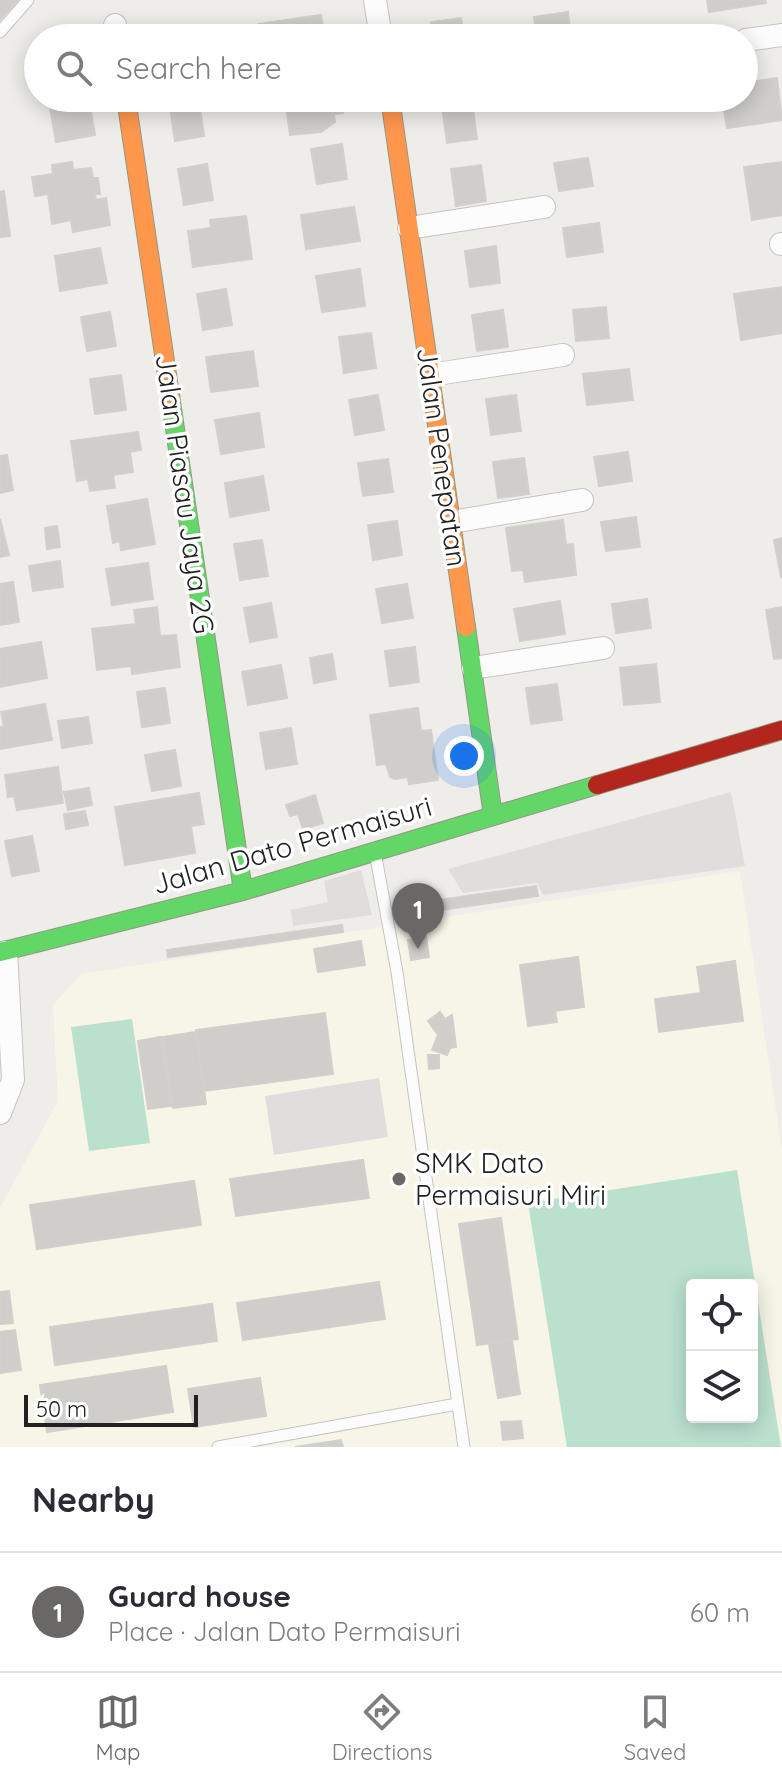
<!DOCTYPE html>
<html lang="en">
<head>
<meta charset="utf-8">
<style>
	body { margin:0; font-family:Quicksand,sans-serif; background:#f7f7f7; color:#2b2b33 }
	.controls { position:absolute; right:24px; bottom:24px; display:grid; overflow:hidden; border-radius:8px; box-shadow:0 4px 20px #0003 }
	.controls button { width:72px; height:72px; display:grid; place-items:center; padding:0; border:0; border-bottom:2px solid #e1e1e2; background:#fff; color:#2b2b33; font:40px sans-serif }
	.scale { position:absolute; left:24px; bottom:20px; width:174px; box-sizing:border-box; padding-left:8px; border:4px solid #212121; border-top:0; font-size:22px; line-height:28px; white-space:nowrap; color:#212121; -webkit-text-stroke:6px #fff; paint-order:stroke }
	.you { position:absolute; left:464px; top:756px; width:28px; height:28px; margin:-20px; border:6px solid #fff; border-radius:50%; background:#1a73e8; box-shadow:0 0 0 12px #1a73e833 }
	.badge { display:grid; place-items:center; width:52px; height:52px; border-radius:50%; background:#696867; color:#fff; font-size:26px; font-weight:700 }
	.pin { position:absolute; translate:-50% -66px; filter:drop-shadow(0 2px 4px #0008) }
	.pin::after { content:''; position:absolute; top:42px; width:28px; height:24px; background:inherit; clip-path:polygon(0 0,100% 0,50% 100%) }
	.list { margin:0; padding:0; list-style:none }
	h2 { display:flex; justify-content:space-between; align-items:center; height:104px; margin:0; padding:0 32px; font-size:34px }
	h2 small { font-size:26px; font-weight:400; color:#7c7c81 }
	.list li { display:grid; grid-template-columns:52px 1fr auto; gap:24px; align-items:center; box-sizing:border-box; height:120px; padding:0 32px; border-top:2px solid #e1e1e2 }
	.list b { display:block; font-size:30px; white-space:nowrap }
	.list p { margin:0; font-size:26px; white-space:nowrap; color:#7c7c81 }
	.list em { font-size:26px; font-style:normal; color:#7c7c81 }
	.icon { flex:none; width:44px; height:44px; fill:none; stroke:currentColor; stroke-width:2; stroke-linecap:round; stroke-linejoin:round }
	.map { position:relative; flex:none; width:782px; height:1447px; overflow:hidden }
	.search { position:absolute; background:#fff; box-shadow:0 4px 20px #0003; left:24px; right:24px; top:24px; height:88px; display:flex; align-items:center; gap:20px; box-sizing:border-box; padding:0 28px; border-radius:44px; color:#7c7c81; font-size:30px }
	.sheet { height:224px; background:#fff }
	nav { display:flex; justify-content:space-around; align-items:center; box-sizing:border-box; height:112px; border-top:2px solid #e1e1e2; background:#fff; font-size:22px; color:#7c7c81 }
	nav a { display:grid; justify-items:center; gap:4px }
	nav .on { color:#696867 }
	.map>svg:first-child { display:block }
	.education { fill:#f6f5e8; fill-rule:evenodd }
	.pitch { fill:#bbe0ce; fill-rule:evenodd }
	.parking { fill:#dfdedd }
	.building { fill:#d0cecb; stroke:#d2cfcc; stroke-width:2 }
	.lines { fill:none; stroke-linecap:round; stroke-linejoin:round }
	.lane-casing { stroke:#c5c4c2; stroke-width:13 }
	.street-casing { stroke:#c5c4c2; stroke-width:24 }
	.fast-casing { stroke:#969784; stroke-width:20 }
	.slow-casing { stroke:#969784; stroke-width:20 }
	.jam-casing { stroke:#969784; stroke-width:20 }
	.lane { stroke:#fdfcfc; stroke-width:11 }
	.street { stroke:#fdfcfc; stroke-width:22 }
	.fast { stroke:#63d668; stroke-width:18 }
	.slow { stroke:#ff974d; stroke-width:18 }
	.jam { stroke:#b3261e; stroke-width:18 }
	.poi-dot { fill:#696867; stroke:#fff; stroke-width:3 }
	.labels { text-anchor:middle; stroke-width:7; stroke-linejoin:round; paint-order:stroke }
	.street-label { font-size:28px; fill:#212121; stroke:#fff }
	.poi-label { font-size:28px; fill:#212121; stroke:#fff; text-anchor:start }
</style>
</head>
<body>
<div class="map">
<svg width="782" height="1447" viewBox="0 0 782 1447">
	<rect width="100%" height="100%" fill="#efedea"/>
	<path class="education" d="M 740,871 L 782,1150 L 782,1447 L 0,1447 L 0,1208 L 58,1101 L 53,1005 L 81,974 ZM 692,1285 L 752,1285 L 752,1417 L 692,1417 Z"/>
	<path class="pitch" d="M 132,1019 L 150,1143 L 89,1151 L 71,1027 Z
		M 737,1170 L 781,1447 L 567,1447 L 528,1203 ZM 752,1285 L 752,1417 L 692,1417 L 692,1285 Z"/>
	<path class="parking" d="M 731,792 L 745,866 L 543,895 L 537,883 L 463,893 L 448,869 Z
		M 361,870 L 372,915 L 293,926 L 291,910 L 328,902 L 324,881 Z
		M 379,1078 L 388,1137 L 274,1155 L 265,1096 Z"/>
	<path class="building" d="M 0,0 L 18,0 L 0,20 Z
		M 707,0 L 765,0 L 766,3 L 709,12 Z
		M 568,12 L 571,38 L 537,38 L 534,17 Z
		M 321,15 L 323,29 L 335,27 L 336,38 L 260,38 L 258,24 Z
		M 461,18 L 464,38 L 433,38 L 431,22 Z
		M 777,78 L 782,120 L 727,128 L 722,98 L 744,98 L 744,83 Z
		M 285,98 L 341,98 L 343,113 L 334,114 L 335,122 L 321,132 L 290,135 Z
		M 546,98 L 580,98 L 581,105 L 548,110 Z
		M 89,101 L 95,135 L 56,142 L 50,108 Z
		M 199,102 L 204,136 L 175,141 L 170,107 Z
		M 472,102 L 477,139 L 447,143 L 442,106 Z
		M 342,144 L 347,179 L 317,184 L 311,149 Z
		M 588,158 L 593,186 L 559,191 L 554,163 Z
		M 72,162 L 73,170 L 91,168 L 93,178 L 98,178 L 100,194 L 95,194 L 96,200 L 106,198 L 110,225 L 73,232 L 71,220 L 52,224 L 48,194 L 35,196 L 32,177 L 53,174 L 52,165 Z
		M 782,162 L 782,215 L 752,220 L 744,167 Z
		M 207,164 L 213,200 L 184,205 L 178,169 Z
		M 481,165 L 486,201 L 456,206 L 451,169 Z
		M 4,191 L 10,236 L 0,237 L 0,192 Z
		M 354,207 L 360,241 L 306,249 L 301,215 Z
		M 246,216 L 252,259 L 193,267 L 188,231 L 211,228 L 210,220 Z
		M 599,223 L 603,252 L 567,257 L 563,228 Z
		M 496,246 L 500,283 L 470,287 L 465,251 Z
		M 100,248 L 107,283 L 60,291 L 55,256 Z
		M 360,269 L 365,306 L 322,312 L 316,276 Z
		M 782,287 L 782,333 L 741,340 L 734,294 Z
		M 226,289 L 232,325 L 203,330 L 197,294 Z
		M 606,307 L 609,338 L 576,341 L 573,310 Z
		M 503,310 L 508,347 L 477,351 L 472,315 Z
		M 110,312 L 116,346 L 87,351 L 81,317 Z
		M 371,333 L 376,368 L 344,373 L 339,337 Z
		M 253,351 L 258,386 L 211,392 L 206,357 Z
		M 629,369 L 633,400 L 587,405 L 583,374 Z
		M 121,375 L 126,410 L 95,414 L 90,379 Z
		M 378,395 L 384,430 L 355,435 L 349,400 Z
		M 516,395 L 521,431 L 491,435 L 486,399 Z
		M 259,413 L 264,447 L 221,454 L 215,420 Z
		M 138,432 L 141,450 L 130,452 L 133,472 L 113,475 L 115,488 L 90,491 L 88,479 L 77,481 L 71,441 Z
		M 628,452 L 632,481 L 599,486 L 594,457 Z
		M 7,455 L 13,490 L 0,493 L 0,456 Z
		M 524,458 L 529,494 L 498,498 L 493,462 Z
		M 388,459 L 393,492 L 363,496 L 358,463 Z
		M 263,476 L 269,510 L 230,517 L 225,483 Z
		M 147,499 L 155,544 L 121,550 L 120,541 L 113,543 L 107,506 Z
		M 636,517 L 640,547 L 606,551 L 601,522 Z
		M 0,519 L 9,555 L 0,557 Z
		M 563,520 L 566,545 L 573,544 L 576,575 L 525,582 L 523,570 L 512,571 L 506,528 Z
		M 397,521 L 402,555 L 373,560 L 368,525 Z
		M 57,526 L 60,547 L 47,549 L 45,528 Z
		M 782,538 L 782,576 L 781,577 L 774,540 Z
		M 262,540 L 268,576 L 240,580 L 234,544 Z
		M 60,561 L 63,587 L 33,591 L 29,566 Z
		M 148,563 L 153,599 L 112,605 L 106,569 Z
		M 13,582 L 19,622 L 0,625 L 0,584 Z
		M 407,584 L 413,618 L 382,623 L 376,589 Z
		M 647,599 L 651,628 L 616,633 L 612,604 Z
		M 560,601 L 565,634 L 520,641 L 514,609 Z
		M 271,603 L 277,637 L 250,642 L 244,608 Z
		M 157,607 L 160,636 L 176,635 L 180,667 L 132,674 L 131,666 L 97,670 L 92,629 L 136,624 L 134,610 Z
		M 782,607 L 782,658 L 774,659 L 766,610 Z
		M 41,642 L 47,678 L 0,687 L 0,649 Z
		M 415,647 L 419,682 L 390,686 L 385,651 Z
		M 332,654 L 336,679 L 314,683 L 310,658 Z
		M 656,664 L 660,702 L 624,705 L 620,668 Z
		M 281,665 L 287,698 L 248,705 L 242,672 Z
		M 557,684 L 562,720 L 531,724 L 526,688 Z
		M 165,688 L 170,723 L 142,727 L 137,692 Z
		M 45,704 L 52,740 L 0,749 L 0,727 L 4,726 L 1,712 Z
		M 418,708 L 421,731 L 431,730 L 438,780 L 409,784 L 408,777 L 395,779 L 390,777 L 386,764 L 377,765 L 370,715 Z
		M 88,717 L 92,743 L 62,748 L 58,721 Z
		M 291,728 L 297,764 L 266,769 L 260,733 Z
		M 175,750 L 181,786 L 152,791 L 145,755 Z
		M 58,767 L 63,803 L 17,810 L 14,796 L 8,797 L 5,775 Z
		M 89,788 L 92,805 L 68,810 L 64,792 Z
		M 199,793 L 204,824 L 191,826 L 195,853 L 125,865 L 115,807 Z
		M 315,795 L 323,823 L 303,829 L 298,814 L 290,816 L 286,805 Z
		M 85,811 L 88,825 L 66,829 L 64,814 Z
		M 334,831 L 338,841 L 321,848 L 317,838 Z
		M 32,836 L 39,871 L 12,876 L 5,841 Z
		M 536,886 L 538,896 L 433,911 L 432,901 Z
		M 342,925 L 343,932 L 168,957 L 167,950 Z
		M 426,937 L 429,957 L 411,960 L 408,940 Z
		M 361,941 L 365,965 L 318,972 L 314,949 Z
		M 578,957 L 584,1007 L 555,1011 L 557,1022 L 528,1026 L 520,965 Z
		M 735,961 L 743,1021 L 659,1032 L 655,999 L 701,993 L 697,967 Z
		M 440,1012 L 445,1019 L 452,1015 L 456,1047 L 450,1048 L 447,1055 L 432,1050 L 438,1035 L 428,1021 Z
		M 325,1013 L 333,1074 L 204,1091 L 196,1030 Z
		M 196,1032 L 206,1104 L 173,1108 L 163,1037 Z
		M 161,1037 L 171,1106 L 148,1109 L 138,1041 Z
		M 428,1055 L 439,1055 L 439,1068 L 429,1069 Z
		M 363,1160 L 369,1198 L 236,1216 L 230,1179 Z
		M 194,1181 L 201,1225 L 37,1249 L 30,1205 Z
		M 501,1218 L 518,1339 L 477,1345 L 459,1224 Z
		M 379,1282 L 385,1319 L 243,1340 L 237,1303 Z
		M 9,1291 L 13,1323 L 0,1324 L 0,1292 Z
		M 212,1304 L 217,1341 L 55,1365 L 50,1327 Z
		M 15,1330 L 21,1370 L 0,1373 L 0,1332 Z
		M 512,1340 L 520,1394 L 498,1398 L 489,1344 Z
		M 166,1366 L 173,1412 L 47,1432 L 40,1385 Z
		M 260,1378 L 266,1416 L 194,1427 L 188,1389 Z
		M 521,1421 L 523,1438 L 503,1440 L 501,1422 Z
		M 341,1440 L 343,1447 L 295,1447 Z"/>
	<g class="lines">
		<defs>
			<path id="lane" d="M 0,32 L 28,0
				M 375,852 L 397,972 L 464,1447
				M 218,1447 L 457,1404"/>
			<path id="street" d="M 375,0 L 381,38
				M 115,25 L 117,38
				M 746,40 L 782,35
				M 409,228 L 544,207
				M 781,244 L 782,244
				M 430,375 L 563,355
				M 452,522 L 582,500
				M 473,668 L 603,648
				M 0,1113 L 13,1080 L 6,952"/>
			<path id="fast" d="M 170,395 L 243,891
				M 466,627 L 493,816
				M 0,952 L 243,891 L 597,785"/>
			<path id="slow" d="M 126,98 L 170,395
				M 390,98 L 466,627"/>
			<path id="jam" d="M 597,785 L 782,730"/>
		</defs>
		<use href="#lane" class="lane-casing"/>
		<use href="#street" class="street-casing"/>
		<use href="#fast" class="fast-casing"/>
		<use href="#slow" class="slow-casing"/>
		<use href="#jam" class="jam-casing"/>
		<use href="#lane" class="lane"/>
		<use href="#street" class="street"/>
		<use href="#fast" class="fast"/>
		<use href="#slow" class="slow"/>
		<use href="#jam" class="jam"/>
	</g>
	<circle class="poi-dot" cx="399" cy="1179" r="8"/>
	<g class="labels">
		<g class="street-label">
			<text transform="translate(442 457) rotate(82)" y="10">Jalan Penepatan</text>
			<text transform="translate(185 494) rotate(82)" y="10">Jalan Piasau Jaya 2G</text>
			<text transform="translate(292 845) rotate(-16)" y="10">Jalan Dato Permaisuri</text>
		</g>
		<g class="poi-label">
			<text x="415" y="1173">SMK Dato<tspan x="415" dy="32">Permaisuri Miri</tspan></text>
		</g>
	</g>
</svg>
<div class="controls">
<button><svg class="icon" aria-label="locate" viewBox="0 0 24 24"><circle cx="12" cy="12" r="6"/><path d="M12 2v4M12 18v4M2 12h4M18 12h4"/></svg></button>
<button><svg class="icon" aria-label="layers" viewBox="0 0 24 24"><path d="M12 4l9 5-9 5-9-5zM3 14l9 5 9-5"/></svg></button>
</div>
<div class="scale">50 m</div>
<div class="you"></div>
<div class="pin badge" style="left:418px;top:949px">1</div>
<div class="search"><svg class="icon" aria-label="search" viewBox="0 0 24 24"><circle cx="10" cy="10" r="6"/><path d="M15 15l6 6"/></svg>Search here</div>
</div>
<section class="sheet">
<h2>Nearby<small></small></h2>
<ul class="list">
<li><span class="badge">1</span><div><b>Guard house</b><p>Place · Jalan Dato Permaisuri</p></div><em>60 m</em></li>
</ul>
</section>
<nav>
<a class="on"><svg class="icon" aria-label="map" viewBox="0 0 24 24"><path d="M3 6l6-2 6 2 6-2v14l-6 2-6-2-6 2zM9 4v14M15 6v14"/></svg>Map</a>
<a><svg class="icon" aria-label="directions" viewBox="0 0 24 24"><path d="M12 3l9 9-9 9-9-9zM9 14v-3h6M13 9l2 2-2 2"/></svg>Directions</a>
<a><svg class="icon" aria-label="saved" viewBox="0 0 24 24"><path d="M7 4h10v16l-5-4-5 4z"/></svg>Saved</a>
</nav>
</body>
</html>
